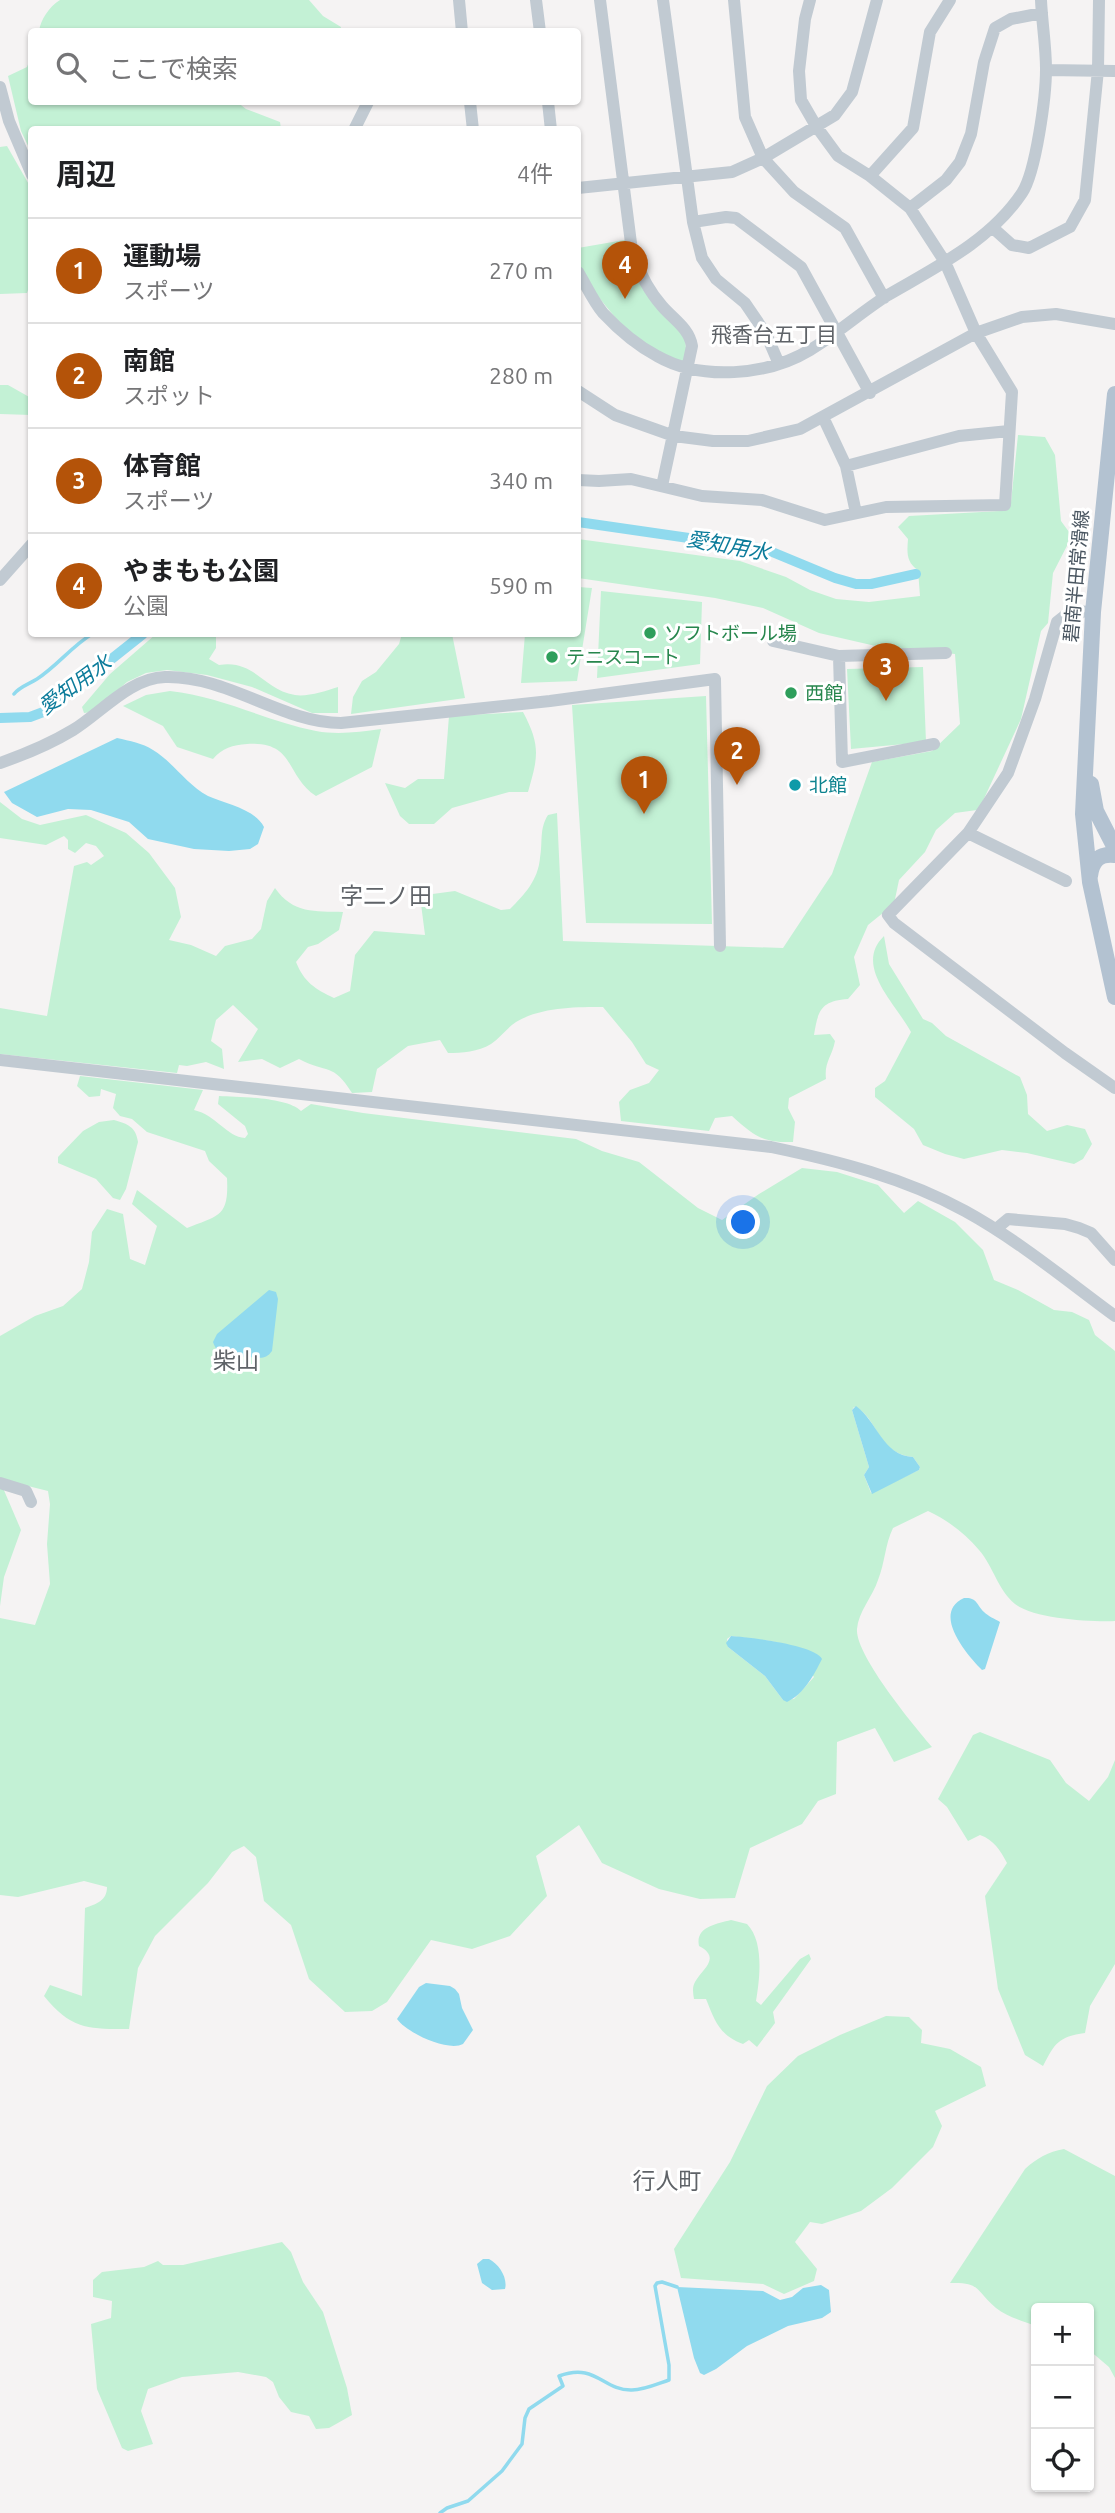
<!DOCTYPE html>
<html lang="ja">
<head>
<meta charset="utf-8">
<style>
	body { margin:0; font-family:Ubuntu,"Noto Sans JP",sans-serif; background:#f6f6f6; color:#202124 }
	.controls { position:absolute; right:21px; bottom:21px; display:grid; overflow:hidden; border-radius:7px; box-shadow:0 2px 5px #0004 }
	.controls button { width:63px; height:63px; display:grid; place-items:center; padding:0; border:0; border-bottom:2px solid #e0e0e0; background:#fff; color:#202124; font:35px sans-serif }
	.you { position:absolute; left:744px; top:1223px; width:24px; height:24px; margin:-18px; border:5px solid #fff; border-radius:50%; background:#1a73e8; box-shadow:0 0 0 10px #1a73e833 }
	.badge { display:grid; place-items:center; width:46px; height:46px; border-radius:50%; background:#b45309; color:#fff; font-size:23px; font-weight:700 }
	.pin { position:absolute; translate:-50% -58px; filter:drop-shadow(0 2px 4px #0008) }
	.pin::after { content:''; position:absolute; top:37px; width:24px; height:21px; background:inherit; clip-path:polygon(0 0,100% 0,50% 100%) }
	.list { margin:0; padding:0; list-style:none }
	h2 { display:flex; justify-content:space-between; align-items:center; height:91px; margin:0; padding:0 28px; font-size:30px }
	h2 small { font-size:23px; font-weight:400; color:#757577 }
	.list li { display:grid; grid-template-columns:46px 1fr auto; gap:21px; align-items:center; box-sizing:border-box; height:105px; padding:0 28px; border-top:2px solid #e0e0e0 }
	.list b { display:block; font-size:26px; white-space:nowrap }
	.list p { margin:0; font-size:23px; white-space:nowrap; color:#757577 }
	.list em { font-size:23px; font-style:normal; color:#757577 }
	.icon { flex:none; width:38px; height:38px; fill:none; stroke:currentColor; stroke-width:2; stroke-linecap:round; stroke-linejoin:round }
	.map { position:relative; flex:none; width:1115px; height:2513px; overflow:hidden }
	.search { position:absolute; background:#fff; box-shadow:0 2px 5px #0004; left:28px; top:28px; width:553px; height:77px; display:flex; align-items:center; gap:18px; box-sizing:border-box; padding:0 24px; border-radius:7px; color:#757577; font-size:26px }
	.panel { position:absolute; background:#fff; box-shadow:0 2px 5px #0004; left:28px; top:126px; width:553px; height:511px; border-radius:7px }
	.map>svg:first-child { display:block }
	.green { fill:#c3f1d5; fill-rule:evenodd }
	.water { fill:#90daee }
	.lines { fill:none; stroke-linecap:round; stroke-linejoin:round }
	.stream { stroke:#90daee; stroke-width:3.5 }
	.canal { stroke:#90daee; stroke-width:10 }
	.minor { stroke:#c1cad2; stroke-width:12 }
	.major { stroke:#b3c2d1; stroke-width:16 }
	.leisure-dot { fill:#2e9e5b; stroke:#fff; stroke-width:2.5 }
	.culture-dot { fill:#0f9aa8; stroke:#fff; stroke-width:2.5 }
	.labels { text-anchor:middle; stroke-width:6; stroke-linejoin:round; paint-order:stroke }
	.street-label { font-size:19px; fill:#4a5661; stroke:#fff }
	.leisure-label { font-size:19px; fill:#27864d; stroke:#fff; text-anchor:start }
	.culture-label { font-size:19px; fill:#0d838f; stroke:#fff; text-anchor:start }
	.neighbourhood-label { font-size:21px; fill:#5f6368; stroke:#fff }
	.water-label { font-size:21px; font-style:italic; fill:#0c7c9b; stroke:#fff }
	.quarter-label { font-size:23px; fill:#5f6368; stroke:#fff }
</style>
</head>
<body>
<div class="map">
<svg width="1115" height="2513" viewBox="0 0 1115 2513">
	<rect width="100%" height="100%" fill="#f5f3f3"/>
	<path class="green" d="M 60,0 L 309,0 L 323,16 L 341,27 L 340,32 L 39,31 C 41,19 49,7 60,0 Z
		M 31,56 L 32,102 L 237,102 L 246,109 L 280,122 L 281,129 L 32,130 L 31,152 L 21,131 L 8,76 L 27,67 Z
		M 7,146 L 31,188 L 32,278 L 27,293 L 0,294 L 0,147 Z
		M 630,239 L 638,268 L 684,328 L 688,368 L 632,338 L 578,272 L 578,248 Z
		M 0,385 L 8,385 L 31,398 L 31,415 L 0,414 Z
		M 1018,435 L 1045,437 L 1055,455 L 1061,521 L 1072,536 L 1053,573 L 1048,623 L 1041,631 L 1021,719 L 981,805 L 977,810 L 955,813 L 936,830 L 925,852 L 899,880 L 894,904 L 868,925 L 854,957 L 860,985 L 848,999 C 821,1001 818,1010 814,1035 L 830,1034 L 835,1041 C 832,1057 824,1062 826,1079 L 789,1098 L 788,1108 L 795,1122 L 793,1142 C 763,1143 754,1136 732,1116 L 715,1118 L 709,1131 L 621,1121 L 619,1102 L 630,1090 L 649,1083 L 659,1070 L 646,1064 L 632,1042 L 603,1007 C 575,1007 541,1007 516,1022 C 507,1028 500,1038 491,1044 C 478,1052 462,1053 448,1053 L 440,1040 L 408,1046 L 377,1069 L 372,1092 L 352,1093 C 333,1062 327,1074 299,1059 L 280,1068 L 262,1059 L 238,1062 L 258,1029 L 233,1005 L 216,1020 L 211,1041 L 222,1049 L 224,1069 L 206,1062 L 187,1066 L 179,1065 L 177,1073 L 0,1054 L 0,1008 L 47,1016 L 74,866 L 87,862 L 91,865 L 104,856 L 96,846 L 86,843 L 75,853 L 68,849 L 68,840 L 64,836 L 46,845 L 0,838 L 0,802 L 22,819 L 40,825 L 86,815 L 126,833 L 149,853 L 175,888 L 181,917 L 169,940 L 191,945 L 216,956 L 225,946 L 252,939 L 261,929 L 267,901 L 275,888 C 293,914 315,911 343,912 L 339,930 L 318,944 L 308,947 L 296,962 C 304,982 315,989 334,998 L 350,991 L 355,955 L 374,931 L 425,935 L 421,904 L 425,895 L 455,891 L 501,910 L 510,909 C 525,894 538,880 540,858 C 543,842 539,829 548,815 L 557,813 L 563,941 L 783,948 L 832,874 L 872,762 L 932,751 L 960,724 L 955,654 L 880,647 L 819,633 L 763,608 L 715,598 L 578,578 L 578,539 L 740,561 L 786,577 L 810,590 L 836,599 L 869,602 L 920,596 L 918,570 C 906,562 907,552 908,539 L 898,527 L 909,516 L 1000,511 L 1011,502 Z
		M 578,587 L 592,588 L 577,681 L 521,683 L 525,634 L 578,634 Z
		M 601,591 L 702,602 L 700,664 L 597,678 Z
		M 156,634 L 216,634 L 216,648 L 209,659 L 219,665 C 255,659 263,690 295,695 C 307,697 326,691 338,687 L 338,713 L 312,713 L 252,687 L 207,675 L 167,670 L 146,673 L 127,682 L 92,712 L 84,713 L 82,707 L 110,674 Z
		M 402,634 L 452,634 L 465,698 L 351,714 L 353,697 L 362,681 L 376,672 L 399,644 Z
		M 923,667 L 926,742 L 851,749 L 847,669 Z
		M 170,691 C 220,696 266,721 316,731 C 338,735 359,732 381,729 L 372,767 L 316,796 C 285,776 296,741 247,744 C 233,745 222,748 213,759 L 177,747 L 163,726 L 123,706 L 146,695 Z
		M 706,696 L 712,924 L 586,923 L 572,705 Z
		M 523,712 C 541,746 538,757 528,792 L 509,792 L 452,808 L 434,824 L 409,824 L 400,816 L 385,783 L 405,788 L 418,779 L 444,779 L 449,716 Z
		M 884,936 L 889,964 L 923,1019 L 932,1023 L 946,1036 L 1020,1077 L 1027,1095 L 1028,1114 L 1047,1131 L 1067,1125 L 1085,1129 L 1092,1144 L 1083,1159 L 1074,1164 L 1027,1153 L 1002,1150 L 964,1159 L 945,1154 L 923,1145 L 914,1129 L 875,1097 L 875,1088 L 885,1081 L 911,1032 C 896,1004 853,966 884,936 Z
		M 80,1076 L 203,1090 L 194,1110 C 216,1115 227,1137 245,1138 L 248,1134 L 245,1126 L 218,1104 L 219,1096 C 239,1097 287,1097 301,1111 L 311,1104 L 363,1113 L 576,1139 L 602,1151 L 639,1162 L 698,1208 L 722,1220 L 759,1194 L 802,1168 L 837,1172 L 878,1185 L 904,1213 L 918,1201 L 955,1222 L 983,1250 L 994,1280 L 1018,1290 L 1054,1310 L 1072,1312 L 1089,1320 L 1095,1335 L 1115,1351 L 1115,1621 C 1091,1622 1034,1619 1015,1604 C 998,1590 993,1566 979,1550 C 965,1533 947,1520 928,1511 L 893,1528 C 885,1544 885,1563 878,1580 C 873,1596 858,1612 857,1629 C 855,1655 914,1726 932,1747 L 894,1762 L 875,1728 L 837,1742 L 836,1794 L 818,1801 L 802,1824 L 750,1848 L 735,1898 L 700,1899 L 659,1889 L 602,1863 L 579,1825 L 536,1856 L 547,1896 L 510,1936 L 472,1949 L 431,1940 L 387,2002 L 372,2011 L 345,2012 L 309,1979 L 291,1925 L 264,1901 L 256,1857 L 244,1846 L 232,1852 L 208,1883 L 155,1936 L 138,1968 L 129,2029 C 88,2029 72,2030 44,1996 L 50,1985 L 82,1996 L 85,1908 C 96,1904 107,1901 107,1887 L 84,1881 L 18,1897 L 0,1895 L 0,1618 L 35,1625 L 50,1584 L 47,1544 L 50,1504 L 48,1491 L 0,1479 L 0,1336 L 35,1316 L 63,1306 L 82,1289 L 89,1262 L 92,1232 L 107,1209 L 123,1214 L 130,1259 L 145,1265 L 157,1226 L 132,1204 L 137,1190 L 187,1228 C 219,1215 229,1217 227,1178 L 209,1161 L 205,1151 L 147,1132 L 132,1119 L 120,1116 L 113,1108 L 116,1094 L 101,1089 L 100,1096 L 89,1097 L 77,1086 ZM 854,1407 C 877,1414 876,1454 913,1457 L 920,1467 L 919,1470 L 871,1493 L 864,1475 L 869,1467 L 852,1410 ZM 731,1636 L 771,1641 L 790,1646 L 814,1677 L 794,1699 L 783,1700 L 765,1676 L 728,1647 L 727,1639 Z
		M 114,1120 C 128,1124 136,1127 138,1142 L 126,1189 L 120,1200 L 113,1198 L 96,1179 L 58,1163 L 58,1157 L 83,1131 L 99,1122 Z
		M 0,1488 L 3,1488 L 21,1530 L 4,1577 L 0,1606 Z
		M 980,1732 L 1050,1760 L 1066,1783 L 1089,1801 L 1108,1777 L 1115,1760 L 1115,1964 L 1090,2006 L 1085,2033 C 1058,2037 1055,2043 1043,2066 L 1025,2055 L 998,1989 L 985,1896 L 1007,1863 C 1000,1850 994,1840 980,1835 L 968,1841 L 947,1807 L 938,1799 L 973,1735 Z
		M 731,1920 L 747,1924 C 764,1941 760,1978 756,2001 L 761,2005 L 800,1959 L 809,1954 L 811,1959 L 773,2012 L 775,2023 L 757,2047 L 749,2040 L 743,2044 C 719,2035 715,2021 706,1999 L 694,1999 C 693,1993 692,1987 695,1982 C 702,1969 722,1958 699,1946 C 695,1927 716,1924 731,1920 Z
		M 886,2016 L 909,2017 L 922,2030 L 921,2043 L 950,2049 L 981,2067 L 986,2086 L 935,2111 L 942,2126 L 933,2147 L 892,2188 L 861,2211 L 822,2224 L 810,2222 L 795,2242 L 817,2269 L 814,2281 L 784,2294 L 763,2284 L 681,2278 L 674,2249 L 730,2162 L 767,2086 L 798,2056 L 840,2035 Z
		M 1064,2149 L 1115,2176 L 1115,2378 L 1109,2367 L 1089,2350 L 1089,2308 L 1036,2308 L 1036,2326 C 1023,2321 1007,2317 996,2308 C 975,2290 981,2282 950,2283 L 1025,2169 C 1037,2158 1048,2152 1064,2149 Z
		M 282,2242 L 291,2252 L 303,2282 L 323,2312 L 347,2388 L 352,2415 L 329,2428 L 316,2429 L 309,2416 L 291,2412 L 279,2397 L 273,2382 L 266,2377 L 238,2372 L 182,2377 L 148,2389 L 141,2411 L 153,2444 L 128,2451 L 122,2448 L 97,2389 L 91,2324 L 111,2318 L 112,2301 L 93,2297 L 93,2280 L 102,2272 L 144,2267 L 158,2261 L 163,2265 L 183,2265 Z"/>
	<path class="water" d="M 117,738 C 130,741 142,743 153,750 C 173,762 187,785 208,796 C 226,804 255,809 264,827 L 258,844 L 250,849 L 229,851 L 194,849 L 148,839 L 129,822 L 91,810 L 68,809 L 37,817 L 12,803 L 4,792 Z
		M 269,1290 L 276,1292 L 278,1299 L 272,1351 C 264,1362 257,1356 246,1357 C 230,1357 219,1359 213,1342 L 217,1334 Z
		M 856,1406 C 878,1422 882,1455 913,1457 L 920,1467 L 919,1470 L 872,1494 L 864,1475 L 869,1467 L 852,1410 Z
		M 964,1598 C 977,1597 976,1604 984,1612 C 988,1616 995,1619 1000,1622 L 985,1669 L 982,1670 C 967,1655 931,1613 964,1598 Z
		M 731,1636 C 748,1637 816,1645 822,1659 C 814,1675 804,1694 787,1702 L 783,1700 L 765,1676 L 728,1647 L 726,1643 Z
		M 426,1983 L 450,1986 L 455,1989 L 459,1994 L 462,2008 L 473,2030 L 463,2044 C 448,2052 407,2033 397,2019 L 419,1987 Z
		M 483,2259 L 489,2259 C 499,2264 508,2278 505,2289 L 492,2290 L 482,2283 L 477,2264 Z
		M 821,2285 L 829,2290 L 831,2312 L 822,2318 L 788,2326 L 747,2346 L 716,2369 L 704,2375 L 700,2373 L 694,2358 L 677,2287 L 763,2291 L 780,2300 L 792,2297 L 803,2288 Z"/>
	<g class="lines">
		<path class="stream" d="M 14,694 C 19,687 29,684 37,679 C 57,666 72,646 92,634
			M 440,2513 L 447,2508 L 468,2501 L 502,2471 L 522,2444 L 525,2418 L 529,2409 L 563,2386 L 559,2376 C 596,2362 603,2391 632,2390 C 644,2390 657,2384 669,2380 L 669,2365 L 655,2286 L 657,2283 L 662,2282 L 677,2287"/>
		<path class="canal" d="M 578,522 L 765,549 L 835,578 L 856,584 L 871,584 L 916,574
			M 0,718 L 30,717 L 46,711 L 143,634"/>
		<path class="minor" d="M 459,0 L 462,32
			M 536,0 L 540,32
			M 600,0 L 632,251 C 639,272 647,289 662,306 C 673,319 689,328 692,346 L 662,486
			M 663,0 L 693,222 L 702,258 L 716,279 L 745,303 L 766,334 L 779,364
			M 734,0 L 745,117 L 763,158 L 794,192 L 845,228 L 884,298
			M 1046,70 L 1115,71
			M 0,87 L 9,121 L 32,175
			M 470,102 L 473,130
			M 548,102 L 551,130
			M 354,130 L 368,102
			M 870,176 L 913,128 L 930,32 L 950,0
			M 578,188 L 732,172 L 763,158 L 835,115 L 852,92 L 877,0
			M 910,208 L 946,180 L 960,162 L 971,134 L 984,62 L 995,28 L 1011,19 L 1042,13
			M 693,222 L 726,217 L 736,218 L 801,267 L 870,393
			M 993,228 L 1012,245 L 1029,248 L 1070,227 L 1085,200 L 1098,70 L 1099,0
			M 578,272 C 586,285 593,301 603,313 C 618,329 638,346 657,356 C 701,381 767,376 810,350 C 837,334 861,312 888,295 C 936,267 990,241 1022,193 C 1036,172 1046,96 1046,69 C 1046,46 1042,23 1041,0
			M 578,391 L 615,415 L 674,436 L 713,441 L 748,441 L 800,429 L 976,333 L 1022,317 L 1056,314 L 1115,324
			M 823,417 L 846,466 L 856,513
			M 846,466 L 959,436 L 1009,431
			M 578,480 L 599,481 L 631,479 L 702,496 L 762,500 L 825,520 L 886,507 L 1005,505 L 1012,392 L 976,333 L 945,262 L 910,208 L 870,176 L 838,156 L 816,126 L 801,100 L 799,71 L 805,19 L 810,0
			M 0,580 L 32,544
			M 1093,612 L 1071,611 L 1057,622 L 1035,699 L 1008,773 L 968,833 L 888,915 L 894,923 L 1065,1053 L 1115,1088
			M 773,641 L 839,656 L 946,653
			M 839,656 L 842,762 L 934,744
			M 0,763 C 26,754 50,744 73,730 C 102,712 130,678 165,677 C 227,675 282,723 341,723 L 550,701 L 715,679 L 720,946
			M 968,833 L 1066,881
			M 0,1060 L 771,1147 C 838,1161 905,1178 965,1211 C 1018,1240 1066,1280 1115,1316
			M 996,1229 L 1008,1219 L 1065,1224 L 1079,1228 L 1091,1233 L 1115,1260
			M 0,1483 L 26,1491 L 31,1502"/>
		<path class="major" d="M 1115,394 L 1093,612 L 1083,814 L 1090,882 L 1115,997
			M 1091,784 L 1096,811 L 1115,848
			M 1090,876 C 1092,861 1099,853 1115,855"/>
	</g>
	<g class="leisure-dot">
		<circle cx="650" cy="633" r="7"/>
		<circle cx="552" cy="657" r="7"/>
		<circle cx="791" cy="693" r="7"/>
	</g>
	<circle class="culture-dot" cx="795" cy="785" r="7"/>
	<g class="labels">
		<g class="street-label">
			<text transform="translate(1076 576) rotate(-85)" y="7">碧南半田常滑線</text>
		</g>
		<g class="leisure-label">
			<text x="664" y="640">ソフトボール場</text>
			<text x="566" y="664">テニスコート</text>
			<text x="805" y="700">西館</text>
		</g>
		<g class="culture-label">
			<text x="809" y="792">北館</text>
		</g>
		<g class="neighbourhood-label">
			<text x="774" y="342">飛香台五丁目</text>
		</g>
		<g class="water-label">
			<text transform="translate(728 546) rotate(10)" y="7">愛知用水</text>
			<text transform="translate(75 685) rotate(-36)" y="7">愛知用水</text>
		</g>
		<g class="quarter-label">
			<text x="386" y="904">字二ノ田</text>
			<text x="236" y="1369">柴山</text>
			<text x="667" y="2189">行人町</text>
		</g>
	</g>
</svg>
<div class="controls">
<button>+</button>
<button>−</button>
<button><svg class="icon" aria-label="locate" viewBox="0 0 24 24"><circle cx="12" cy="12" r="6"/><path d="M12 2v4M12 18v4M2 12h4M18 12h4"/></svg></button>
</div>
<div class="you"></div>
<div class="pin badge" style="left:644px;top:814px">1</div>
<div class="pin badge" style="left:737px;top:785px">2</div>
<div class="pin badge" style="left:886px;top:701px">3</div>
<div class="pin badge" style="left:625px;top:299px">4</div>
<div class="search"><svg class="icon" aria-label="search" viewBox="0 0 24 24"><circle cx="10" cy="10" r="6"/><path d="M15 15l6 6"/></svg>ここで検索</div>
<section class="panel">
<h2>周辺<small>4件</small></h2>
<ul class="list">
<li><span class="badge">1</span><div><b>運動場</b><p>スポーツ</p></div><em>270 m</em></li>
<li><span class="badge">2</span><div><b>南館</b><p>スポット</p></div><em>280 m</em></li>
<li><span class="badge">3</span><div><b>体育館</b><p>スポーツ</p></div><em>340 m</em></li>
<li><span class="badge">4</span><div><b>やまもも公園</b><p>公園</p></div><em>590 m</em></li>
</ul>
</section>
</div>
</body>
</html>
